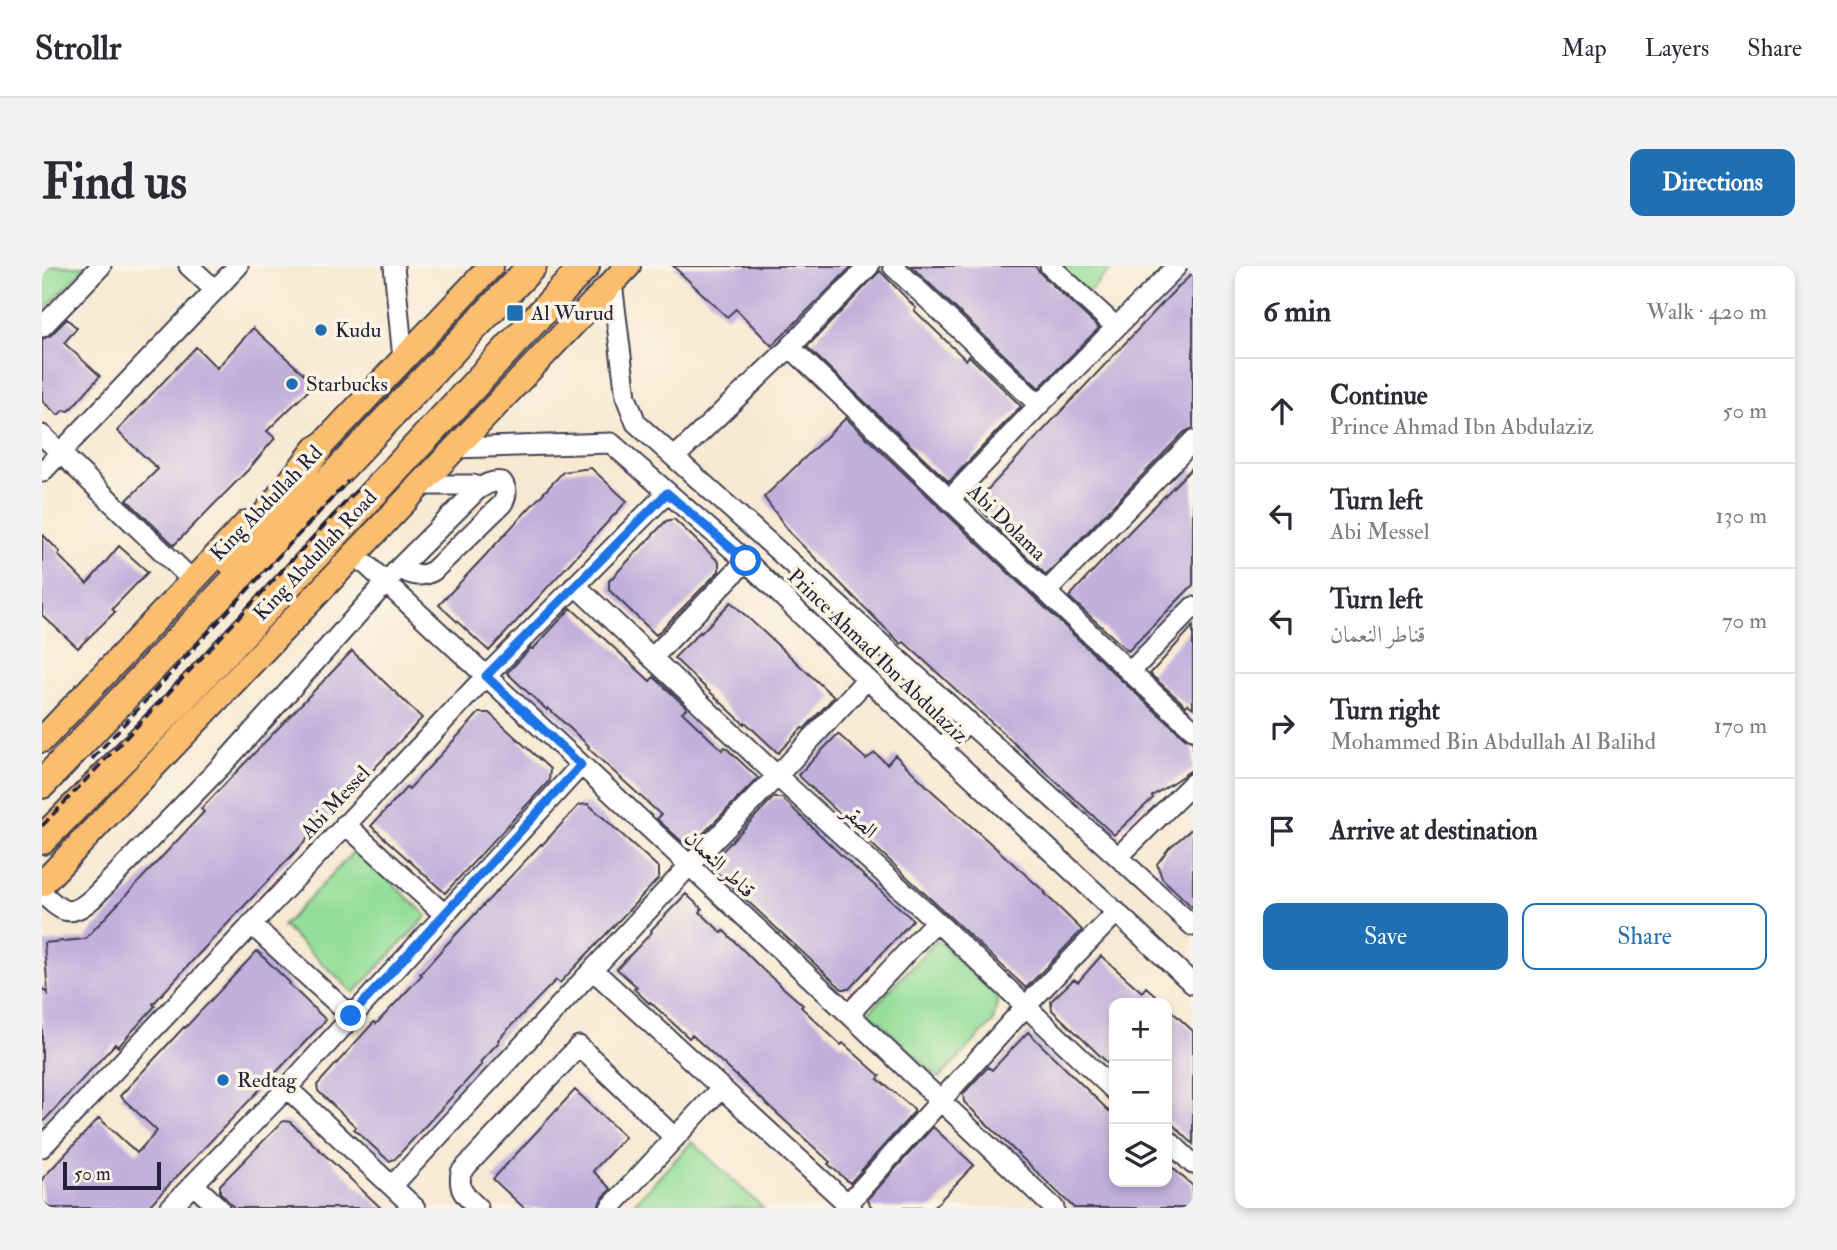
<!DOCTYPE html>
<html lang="en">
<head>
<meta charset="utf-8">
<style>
	body { margin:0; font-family:"IM FELL Double Pica",Amiri,serif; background:#f2f2f3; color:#2b2b33 }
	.controls { position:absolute; right:21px; bottom:21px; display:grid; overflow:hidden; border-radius:14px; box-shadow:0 4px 10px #0003 }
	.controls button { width:63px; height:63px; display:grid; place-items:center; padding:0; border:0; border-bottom:2px solid #e1e1e2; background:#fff; color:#2b2b33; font:35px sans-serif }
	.scale { position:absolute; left:21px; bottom:18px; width:98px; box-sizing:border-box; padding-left:7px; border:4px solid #22223b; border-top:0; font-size:19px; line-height:24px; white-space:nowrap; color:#22223b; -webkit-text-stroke:5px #fcf5e5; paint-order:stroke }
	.stop { position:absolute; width:21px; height:21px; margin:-16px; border:5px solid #1a73e8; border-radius:50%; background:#fff }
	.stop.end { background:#1a73e8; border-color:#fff; box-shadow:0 2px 7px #0008 }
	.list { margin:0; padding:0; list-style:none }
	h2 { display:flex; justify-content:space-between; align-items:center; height:91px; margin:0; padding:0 28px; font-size:30px }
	h2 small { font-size:23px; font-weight:400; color:#7c7c81 }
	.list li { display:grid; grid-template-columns:46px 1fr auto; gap:21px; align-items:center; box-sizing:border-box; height:105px; padding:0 28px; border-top:2px solid #e1e1e2 }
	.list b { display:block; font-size:26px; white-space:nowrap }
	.list p { margin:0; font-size:23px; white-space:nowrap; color:#7c7c81 }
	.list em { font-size:23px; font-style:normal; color:#7c7c81 }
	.actions { display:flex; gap:14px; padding:21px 28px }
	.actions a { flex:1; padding:16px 0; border:2px solid #1f6fb2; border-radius:14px; text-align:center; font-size:24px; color:#1f6fb2 }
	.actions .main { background:#1f6fb2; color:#fff }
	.icon { flex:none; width:38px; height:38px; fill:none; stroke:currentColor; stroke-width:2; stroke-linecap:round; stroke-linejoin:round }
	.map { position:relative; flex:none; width:1151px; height:942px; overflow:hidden; border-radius:14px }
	header { display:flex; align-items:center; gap:42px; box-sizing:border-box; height:98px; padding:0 35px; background:#fff; border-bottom:2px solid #e1e1e2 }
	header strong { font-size:33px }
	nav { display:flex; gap:38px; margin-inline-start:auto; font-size:24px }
	.intro { display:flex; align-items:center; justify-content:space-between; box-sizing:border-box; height:168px; padding:0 42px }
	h1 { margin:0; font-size:49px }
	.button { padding:18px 32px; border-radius:14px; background:#1f6fb2; color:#fff; font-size:24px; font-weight:700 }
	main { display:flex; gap:42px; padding:0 42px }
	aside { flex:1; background:#fff; border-radius:14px; box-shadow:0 4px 10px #0003 }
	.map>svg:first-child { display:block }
	.green { fill:#94de9a; stroke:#5b806a; stroke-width:2 }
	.building { fill:#c1afdc }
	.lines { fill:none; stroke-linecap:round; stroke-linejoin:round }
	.minor-casing { stroke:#424052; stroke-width:23 }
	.major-casing { stroke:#424052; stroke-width:28 }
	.highway-casing { stroke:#424052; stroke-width:32 }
	.minor { stroke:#fff; stroke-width:19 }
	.major { stroke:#fbbd6e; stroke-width:24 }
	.highway { stroke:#fbbd6e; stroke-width:28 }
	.rail { stroke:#22223b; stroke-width:3.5; stroke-dasharray:10 5; stroke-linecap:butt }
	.route { stroke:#1a73e8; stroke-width:9 }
	.poi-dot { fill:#1f6fb2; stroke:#fcf5e5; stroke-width:2.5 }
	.labels { text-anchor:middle; stroke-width:7; stroke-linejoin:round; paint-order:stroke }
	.poi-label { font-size:21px; fill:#22223b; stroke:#fcf5e5; text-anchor:start }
	.street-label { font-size:21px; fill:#22223b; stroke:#fcf5e5 }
</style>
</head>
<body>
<header>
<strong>Strollr</strong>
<nav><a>Map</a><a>Layers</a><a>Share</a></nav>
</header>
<div class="intro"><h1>Find us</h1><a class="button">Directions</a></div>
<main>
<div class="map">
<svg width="1151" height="942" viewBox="0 0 1151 942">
	<rect width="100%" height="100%" fill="#fcf5e5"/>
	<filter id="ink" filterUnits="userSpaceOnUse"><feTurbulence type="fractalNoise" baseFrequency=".0143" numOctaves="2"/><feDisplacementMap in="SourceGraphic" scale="14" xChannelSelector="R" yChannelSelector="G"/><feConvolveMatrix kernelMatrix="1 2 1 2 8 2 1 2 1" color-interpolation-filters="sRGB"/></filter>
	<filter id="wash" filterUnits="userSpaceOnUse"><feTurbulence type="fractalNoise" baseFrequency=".00686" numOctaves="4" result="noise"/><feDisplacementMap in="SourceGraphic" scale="28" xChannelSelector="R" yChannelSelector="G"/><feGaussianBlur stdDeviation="1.57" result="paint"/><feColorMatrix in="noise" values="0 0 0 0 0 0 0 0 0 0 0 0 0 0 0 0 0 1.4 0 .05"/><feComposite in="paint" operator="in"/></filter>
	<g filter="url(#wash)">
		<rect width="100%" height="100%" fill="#f8e9d3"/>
		<path class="green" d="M 0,0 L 44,0 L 0,46 Z
			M 1017,0 L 1071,0 L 1046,27 Z
			M 314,583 L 385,650 L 312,727 L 241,660 Z
			M 895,674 L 956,732 L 951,756 L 897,812 L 827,746 Z
			M 650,876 L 721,942 L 588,942 Z"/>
		<g id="blocks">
			<path class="building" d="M 631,0 L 810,0 L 730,80 L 694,43 L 685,51 Z
				M 869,0 L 993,0 L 1000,9 L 1057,62 L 997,122 Z
				M 838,5 L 874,42 L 872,44 L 924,94 L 927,90 L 979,140 L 907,216 L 765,81 Z
				M 1151,7 L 1151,162 L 1142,166 L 1004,309 L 959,266 L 933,237 L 1132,25 Z
				M 25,53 L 35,62 L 22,77 L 58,110 L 27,145 L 22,144 L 16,149 L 0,135 L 0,73 L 8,70 Z
				M 211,62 L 273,118 L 225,165 L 233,172 L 206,204 L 132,279 L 85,234 L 116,203 L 75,165 L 154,81 L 175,102 Z
				M 804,152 L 1080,415 L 1143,472 L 1151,476 L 1151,503 L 1110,530 L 1111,532 L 1072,569 L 862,376 L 859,378 L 749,268 L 722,231 Z
				M 1151,201 L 1151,319 L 1086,385 L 1027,331 L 1090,263 Z
				M 549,202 L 585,235 L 447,385 L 397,339 L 521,206 Z
				M 632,253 L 677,296 L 677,305 L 614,369 L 567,324 L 567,315 L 624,255 Z
				M 0,268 L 18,286 L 16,289 L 45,318 L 77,280 L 106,306 L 70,343 L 73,346 L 36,382 L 0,349 Z
				M 689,336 L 792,431 L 762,463 L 760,462 L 736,487 L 703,456 L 702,458 L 632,392 L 658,366 L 659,367 Z
				M 529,342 L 608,415 L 612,411 L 645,442 L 640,446 L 680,484 L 683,481 L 716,512 L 647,582 L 615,553 L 619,549 L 546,482 L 547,480 L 506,442 L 505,444 L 465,407 L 489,382 L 491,383 Z
				M 1151,360 L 1151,442 L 1146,438 L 1144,440 L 1108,408 Z
				M 310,385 L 380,452 L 153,692 L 111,738 L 113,740 L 76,781 L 73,778 L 0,857 L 0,722 L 6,728 L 2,677 L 43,673 L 162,546 L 159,543 Z
				M 437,447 L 447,447 L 508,503 L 507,515 L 403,627 L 329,560 L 365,521 L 367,523 Z
				M 796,468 L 824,493 L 833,487 L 845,498 L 853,489 L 890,525 L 1004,627 L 1003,628 L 1040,664 L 984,722 L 756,509 Z
				M 731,532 L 740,532 L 800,590 L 871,654 L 807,723 L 800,723 L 671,603 L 670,596 Z
				M 546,538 L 617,602 L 617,612 L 518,717 L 514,714 L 468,761 L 456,774 L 457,776 L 438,796 L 440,798 L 353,893 L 347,895 L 312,863 L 314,861 L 276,825 L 275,819 L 332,756 L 334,758 L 380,709 L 378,708 L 404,679 L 499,578 L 500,579 L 537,539 Z
				M 1151,562 L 1151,642 L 1120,612 L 1115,598 L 1127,582 Z
				M 644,628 L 660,643 L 658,646 L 680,667 L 682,665 L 721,704 L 761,739 L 759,741 L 799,779 L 801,777 L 838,810 L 836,813 L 872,843 L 872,846 L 808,917 L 786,898 L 788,896 L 650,769 L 647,772 L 608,736 L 607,737 L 592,723 L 595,721 L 575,703 L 610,666 L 609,664 Z
				M 215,685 L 248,717 L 247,718 L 284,754 L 105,942 L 8,942 L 0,935 L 0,913 L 57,852 L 95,887 L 115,865 L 78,830 L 142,761 L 143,762 Z
				M 1059,690 L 1100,726 L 1104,721 L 1122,737 L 1072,737 L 1072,803 L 1010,744 L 1009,735 L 1032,713 L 1036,716 Z
				M 1125,741 L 1151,765 L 1151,878 L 1125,853 Z
				M 986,766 L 1072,850 L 1072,916 L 1125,916 L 1125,897 L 1151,920 L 1151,942 L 1032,942 L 922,836 L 921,828 L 933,815 L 946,801 L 950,804 Z
				M 533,824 L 583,871 L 551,905 L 569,923 L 559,934 L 556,942 L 482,942 L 451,913 Z
				M 241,855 L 248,856 L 339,942 L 192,942 L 178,926 L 178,919 Z
				M 891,861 L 932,899 L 891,942 L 831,942 L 828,939 L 826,933 Z"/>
		</g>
	</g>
	<g filter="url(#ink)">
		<use href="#blocks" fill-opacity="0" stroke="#424052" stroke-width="2"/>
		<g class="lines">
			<defs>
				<path id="minor" d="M 147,0 L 173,24
					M 352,0 L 361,93
					M 851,0 L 997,139
					M 1008,0 L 1074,61
					M 570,17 L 584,131 L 594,157 L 1076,591 L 1151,660
					M 0,61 L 59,0
					M 748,81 L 1088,406 L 1151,463
					M 0,169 L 150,314
					M 413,182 L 569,177 L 704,295 L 825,413 L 1151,718
					M 633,191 L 748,81 L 827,0
					M 0,206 L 196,0
					M 379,219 L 431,219 L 434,225
					M 908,233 L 997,139 L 1135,0
					M 313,288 L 807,748 L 1012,942
					M 533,319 L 735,510 L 894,655 L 1072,824
					M 1005,325 L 1151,175
					M 610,392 L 704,295
					M 1088,406 L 1151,341
					M 899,483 L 926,455
					M 303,558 L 402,648
					M 1076,591 L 1151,517
					M 0,627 C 20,646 27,653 51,632 L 186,493 L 357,302 L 434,225 C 442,219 450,214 460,216 C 466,224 465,230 460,238 L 391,305 C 378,312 369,309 357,302
					M 209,658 L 309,750
					M 551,704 L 810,942
					M 807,748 L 894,655
					M 245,822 L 373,942
					M 1125,873 L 1151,898
					M 0,881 L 444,410 L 625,227
					M 151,918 L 177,942
					M 350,920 L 647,600 L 735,510 L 825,413
					M 128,942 L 245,822 L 539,499
					M 436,942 C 423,929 416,926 419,906 L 537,780 L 633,872
					M 568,942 L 679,822
					M 802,942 L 983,741 L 1075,646"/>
				<path id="major" d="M 262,198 L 449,0
					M 0,474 L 205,257
					M 0,618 L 586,0"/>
				<path id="highway" d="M 189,295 L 275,184
					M 0,518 L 490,0
					M 0,574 L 132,441 L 543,0"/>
			</defs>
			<use href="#minor" class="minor-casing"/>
			<use href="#major" class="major-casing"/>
			<use href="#highway" class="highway-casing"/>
			<use href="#minor" class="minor"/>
			<use href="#major" class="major"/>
			<use href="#highway" class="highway"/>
			<path class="rail" d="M 50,493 L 306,215
				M 0,560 L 138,415 L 315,224"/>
		</g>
	</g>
	<g class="lines" filter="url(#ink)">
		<path class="route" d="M 309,750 L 539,499 L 444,410 L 625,227 L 704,295"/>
	</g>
	<g class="poi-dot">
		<rect x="464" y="38" width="18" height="18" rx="3.5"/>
		<circle cx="279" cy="64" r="7"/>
		<circle cx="250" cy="118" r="7"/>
		<circle cx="181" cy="814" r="7"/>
	</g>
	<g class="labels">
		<g class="poi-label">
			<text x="489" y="54">Al Wurud</text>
			<text x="293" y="71">Kudu</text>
			<text x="264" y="125">Starbucks</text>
			<text x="195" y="821">Redtag</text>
		</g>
		<g class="street-label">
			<text transform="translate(224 237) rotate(-46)" y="7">King Abdullah Rd</text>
			<text transform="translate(965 256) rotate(44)" y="7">Abi Dolama</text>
			<text transform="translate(273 289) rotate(-47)" y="7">King Abdullah Road</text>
			<text transform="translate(836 390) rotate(44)" y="7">Prince Ahmad Ibn Abdulaziz</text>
			<text transform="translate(293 536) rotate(-47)" y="7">Abi Messel</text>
			<text transform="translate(818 555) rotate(43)" y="7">الصقر</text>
			<text transform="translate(678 598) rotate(43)" y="7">قناطر النعمان</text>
		</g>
	</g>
</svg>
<div class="controls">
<button>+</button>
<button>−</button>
<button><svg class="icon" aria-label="layers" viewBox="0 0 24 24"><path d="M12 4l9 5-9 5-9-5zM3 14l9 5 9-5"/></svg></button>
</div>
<div class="scale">50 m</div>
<div class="stop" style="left:704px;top:295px"></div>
<div class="stop end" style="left:309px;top:750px"></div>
</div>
<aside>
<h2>6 min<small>Walk · 420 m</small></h2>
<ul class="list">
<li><svg class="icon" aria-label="ahead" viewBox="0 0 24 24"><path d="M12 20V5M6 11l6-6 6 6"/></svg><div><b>Continue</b><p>Prince Ahmad Ibn Abdulaziz</p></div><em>50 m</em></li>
<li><svg class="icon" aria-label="left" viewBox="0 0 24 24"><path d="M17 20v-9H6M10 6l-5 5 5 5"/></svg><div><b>Turn left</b><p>Abi Messel</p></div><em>130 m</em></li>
<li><svg class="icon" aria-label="left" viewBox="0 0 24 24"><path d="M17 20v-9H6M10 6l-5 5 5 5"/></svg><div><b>Turn left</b><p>قناطر النعمان</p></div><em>70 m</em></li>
<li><svg class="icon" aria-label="right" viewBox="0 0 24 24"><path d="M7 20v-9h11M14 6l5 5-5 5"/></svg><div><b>Turn right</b><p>Mohammed Bin Abdullah Al Balihd</p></div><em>170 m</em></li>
<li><svg class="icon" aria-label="arrive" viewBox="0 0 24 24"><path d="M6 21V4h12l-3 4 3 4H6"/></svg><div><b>Arrive at destination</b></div></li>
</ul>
<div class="actions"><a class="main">Save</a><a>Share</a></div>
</aside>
</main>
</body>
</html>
